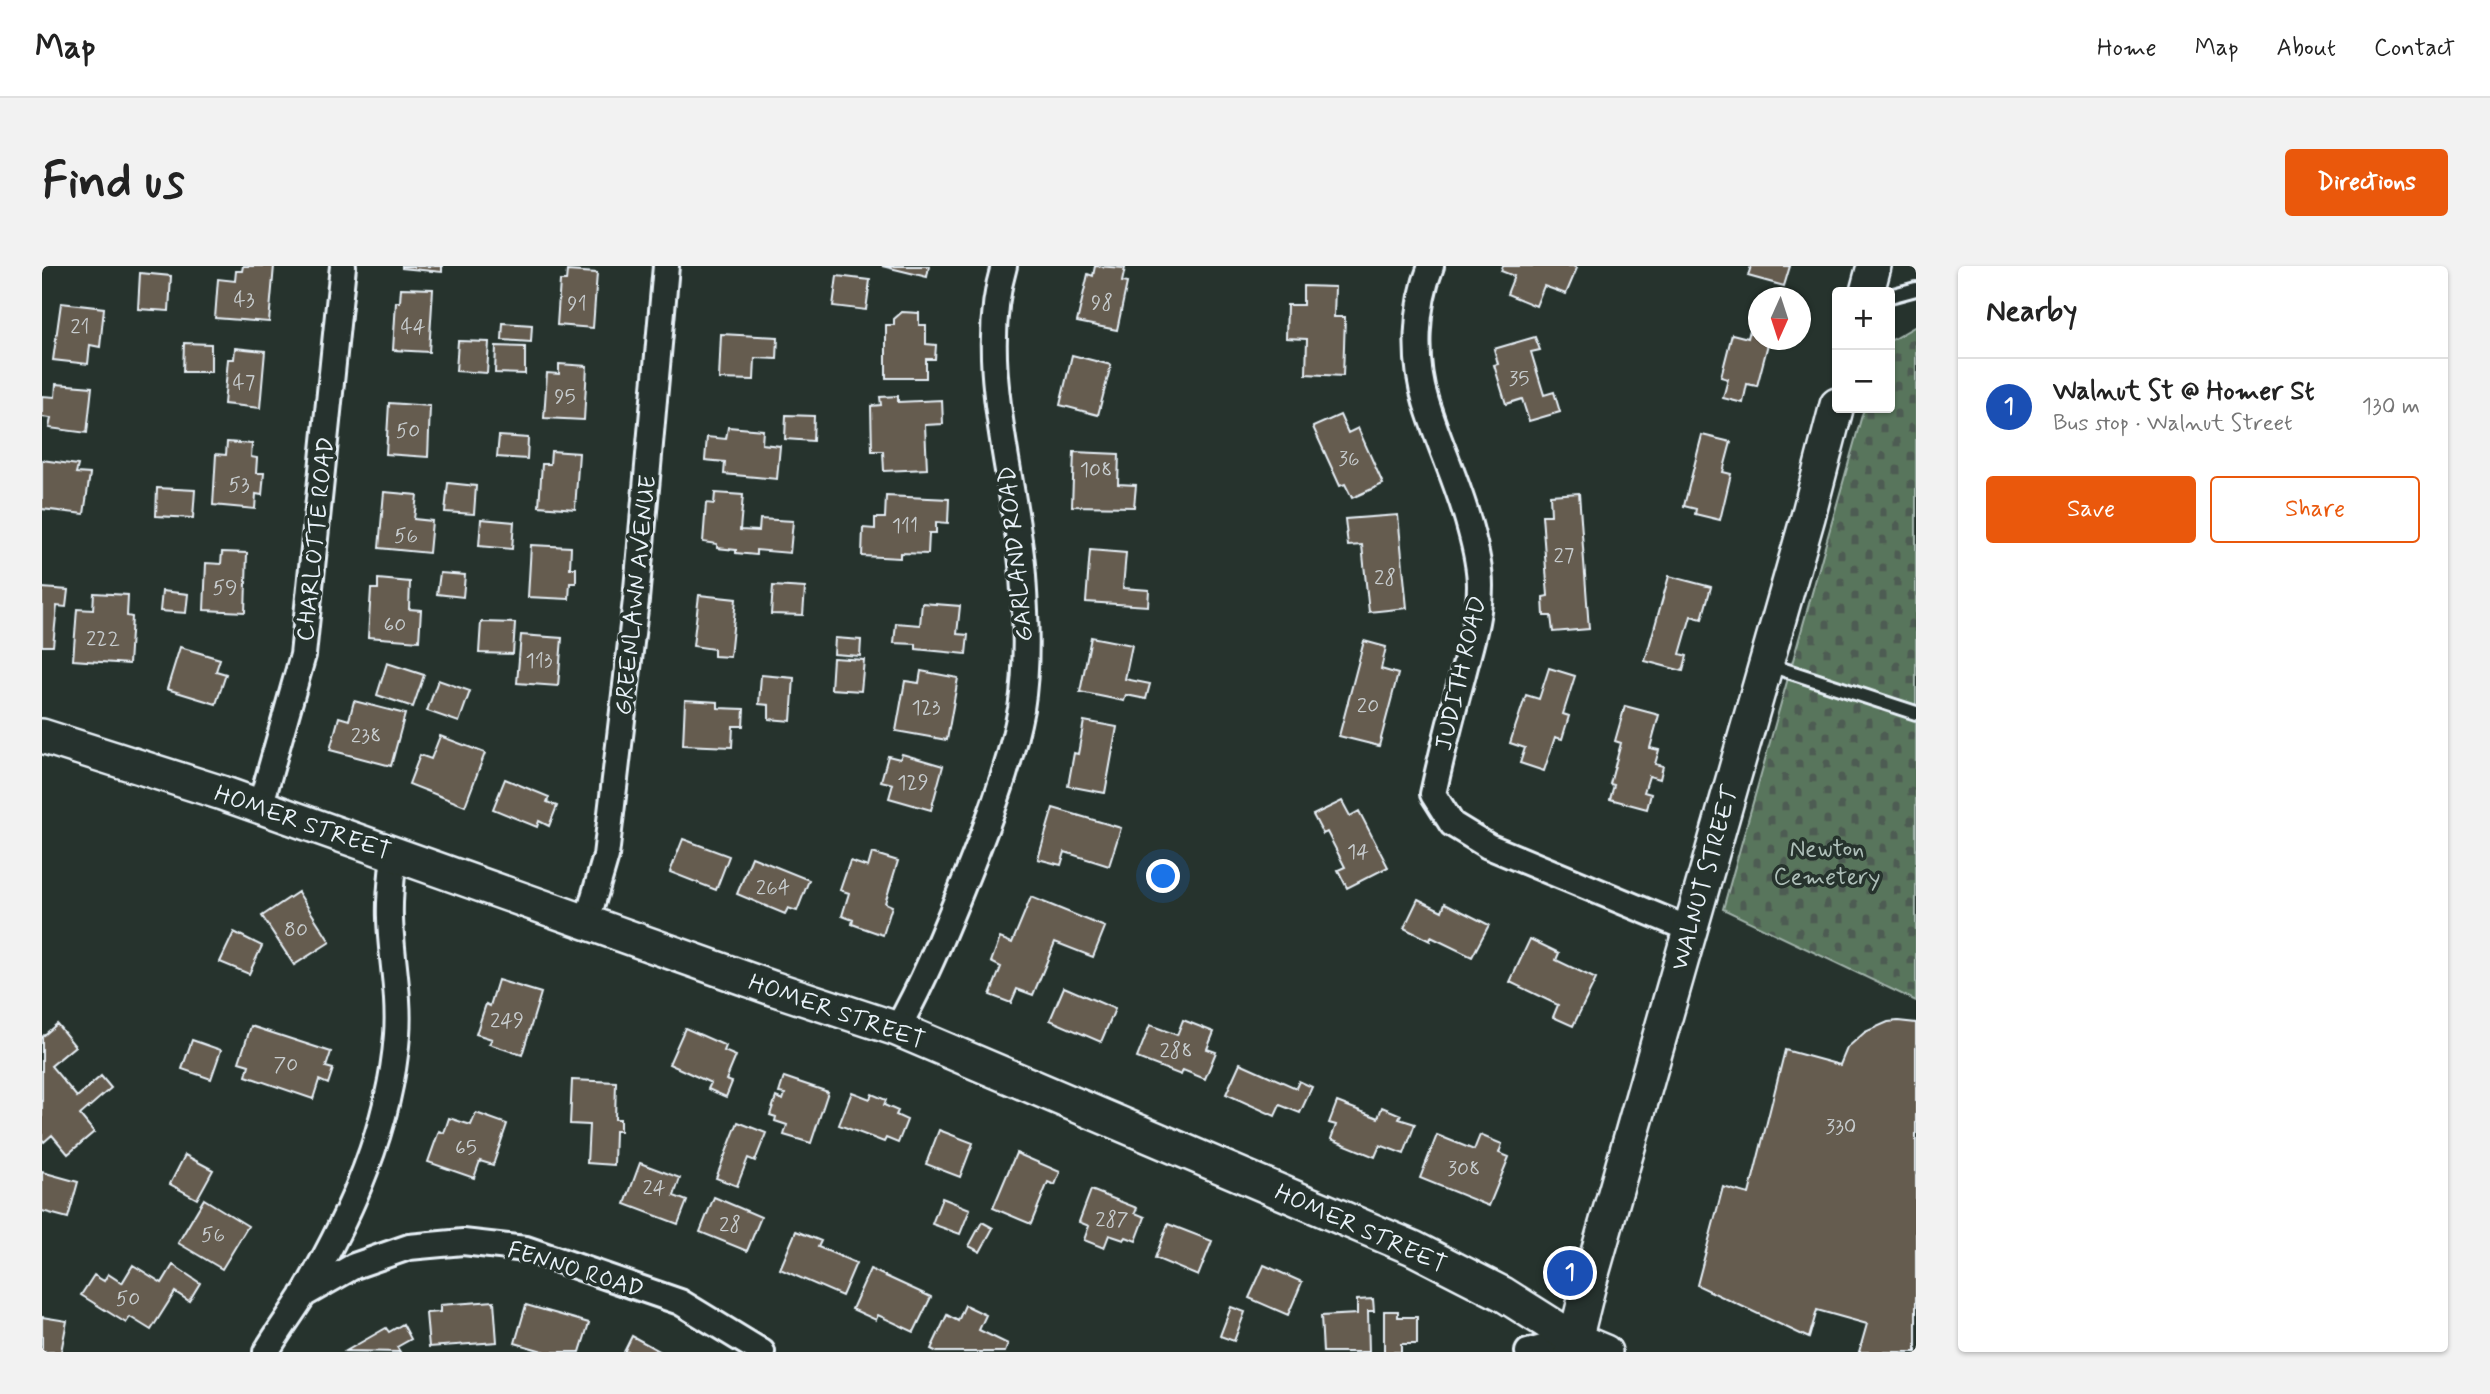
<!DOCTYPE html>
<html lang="en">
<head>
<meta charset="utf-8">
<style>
	body { margin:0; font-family:Mynerve,sans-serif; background:#f2f2f2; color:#222 }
	.controls { position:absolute; right:21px; top:21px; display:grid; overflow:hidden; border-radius:7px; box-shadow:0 2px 5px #0004 }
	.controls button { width:63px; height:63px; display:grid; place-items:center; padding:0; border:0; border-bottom:2px solid #e0e0e0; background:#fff; color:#222; font:35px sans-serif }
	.compass { position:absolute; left:1706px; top:21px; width:63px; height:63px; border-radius:50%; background:#fff; box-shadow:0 2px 5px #0004; rotate:183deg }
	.you { position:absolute; left:1122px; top:611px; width:24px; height:24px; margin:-18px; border:5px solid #fff; border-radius:50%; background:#1a73e8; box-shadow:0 0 0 10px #1a73e833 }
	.badge { display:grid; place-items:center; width:46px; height:46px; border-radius:50%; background:#ea580c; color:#fff; font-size:23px; font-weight:700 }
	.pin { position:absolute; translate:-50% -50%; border:4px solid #fff; box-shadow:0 2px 7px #0006 }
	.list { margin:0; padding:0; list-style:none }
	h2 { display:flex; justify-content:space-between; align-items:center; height:91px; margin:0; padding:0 28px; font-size:30px }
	h2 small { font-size:23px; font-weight:400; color:#767676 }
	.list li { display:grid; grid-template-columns:46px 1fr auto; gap:21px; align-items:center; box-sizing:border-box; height:98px; padding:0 28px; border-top:2px solid #e0e0e0 }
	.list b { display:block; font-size:26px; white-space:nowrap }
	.list p { margin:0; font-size:23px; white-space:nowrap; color:#767676 }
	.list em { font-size:23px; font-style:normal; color:#767676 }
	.actions { display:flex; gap:14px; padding:21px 28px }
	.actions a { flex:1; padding:16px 0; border:2px solid #ea580c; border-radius:7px; text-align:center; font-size:24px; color:#ea580c }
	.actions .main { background:#ea580c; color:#fff }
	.map { position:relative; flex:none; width:1874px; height:1086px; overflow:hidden; border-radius:7px }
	header { display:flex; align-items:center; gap:42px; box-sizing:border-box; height:98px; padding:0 35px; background:#fff; border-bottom:2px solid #e0e0e0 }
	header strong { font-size:33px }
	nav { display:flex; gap:38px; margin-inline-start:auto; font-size:24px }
	.intro { display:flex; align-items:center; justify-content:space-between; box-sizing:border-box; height:168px; padding:0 42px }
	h1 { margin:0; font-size:49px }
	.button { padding:18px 32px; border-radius:7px; background:#ea580c; color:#fff; font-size:24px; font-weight:700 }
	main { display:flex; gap:42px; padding:0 42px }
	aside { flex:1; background:#fff; border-radius:7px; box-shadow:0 2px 5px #0004 }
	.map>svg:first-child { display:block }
	.cemetery { fill:url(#cemetery-stones); stroke:#a0b2aa; stroke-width:2 }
	.building { fill:#655b4f; stroke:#e8f1f8; stroke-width:2 }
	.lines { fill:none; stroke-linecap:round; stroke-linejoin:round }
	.lane-casing { stroke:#e8f1f8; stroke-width:18 }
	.street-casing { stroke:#e8f1f8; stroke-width:30 }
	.secondary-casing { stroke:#e8f1f8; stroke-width:38 }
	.lane { stroke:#26332d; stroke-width:12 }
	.street { stroke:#26332d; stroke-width:24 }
	.secondary { stroke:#26332d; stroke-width:33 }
	.labels { text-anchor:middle; stroke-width:7; stroke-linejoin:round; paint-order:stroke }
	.number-label { font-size:21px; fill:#c7ccce }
	.street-label { font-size:24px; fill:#e8f1f8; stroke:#26332d }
	.park-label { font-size:24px; fill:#aebfb9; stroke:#26332d }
</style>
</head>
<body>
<header>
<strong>Map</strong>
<nav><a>Home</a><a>Map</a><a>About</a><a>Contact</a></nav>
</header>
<div class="intro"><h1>Find us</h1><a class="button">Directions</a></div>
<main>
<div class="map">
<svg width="1874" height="1086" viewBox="0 0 1874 1086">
	<defs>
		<pattern id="cemetery-stones" width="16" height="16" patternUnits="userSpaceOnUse" patternTransform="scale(1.75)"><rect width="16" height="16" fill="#58745b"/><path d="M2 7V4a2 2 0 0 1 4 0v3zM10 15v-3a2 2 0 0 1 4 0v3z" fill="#4e5c52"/></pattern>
	</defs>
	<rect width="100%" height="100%" fill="#26332d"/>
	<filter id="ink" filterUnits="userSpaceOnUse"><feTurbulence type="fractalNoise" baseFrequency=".0143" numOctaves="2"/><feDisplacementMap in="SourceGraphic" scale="14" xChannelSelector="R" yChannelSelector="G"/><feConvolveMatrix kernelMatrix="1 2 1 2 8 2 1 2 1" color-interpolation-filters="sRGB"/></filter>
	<g filter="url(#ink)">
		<path class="cemetery" d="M 1874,60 L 1874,735 L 1681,643 L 1822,142 L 1848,142 L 1848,75 Z"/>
		<path class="building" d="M 201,0 L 232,0 L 227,56 L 173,52 L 176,13 L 193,15 L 194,5 L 200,5 Z
			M 360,0 L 400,0 L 400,6 L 360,2 Z
			M 840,0 L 887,0 L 885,11 Z
			M 1053,0 L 1083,2 L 1080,16 L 1085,17 L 1075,64 L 1035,56 L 1046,8 L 1051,10 Z
			M 1461,0 L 1531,0 L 1535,2 L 1524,28 L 1502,20 L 1494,40 L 1465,28 L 1472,10 L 1459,5 Z
			M 1709,0 L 1748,0 L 1742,20 L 1706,10 Z
			M 525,5 L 555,7 L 551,62 L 515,59 L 518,15 L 524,15 Z
			M 98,7 L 129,10 L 127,45 L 96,43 Z
			M 795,10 L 828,14 L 824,44 L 791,40 Z
			M 1261,20 L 1293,21 L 1292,51 L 1303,51 L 1301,110 L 1264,108 L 1265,73 L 1244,72 L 1245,39 L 1261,39 Z
			M 359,22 L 391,23 L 387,86 L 351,84 L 354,36 L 358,36 Z
			M 19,37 L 62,42 L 58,81 L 48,79 L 46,98 L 11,94 Z
			M 860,46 L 877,47 L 877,59 L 884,59 L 884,78 L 894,79 L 893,93 L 884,93 L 884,112 L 844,112 L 844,59 L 852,59 L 852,53 Z
			M 461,57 L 490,59 L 489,76 L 460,74 Z
			M 1709,60 L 1716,62 L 1716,74 L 1727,74 L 1715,120 L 1705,118 L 1701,137 L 1681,132 L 1686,113 L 1679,111 L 1690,68 L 1706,72 Z
			M 679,68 L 736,71 L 735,93 L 713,92 L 712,114 L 677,113 Z
			M 1493,71 L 1498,84 L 1489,86 L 1502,129 L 1512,126 L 1518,146 L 1487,155 L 1480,133 L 1464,138 L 1452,99 L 1456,98 L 1452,83 Z
			M 416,75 L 447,76 L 445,107 L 414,105 Z
			M 142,77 L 169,78 L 169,106 L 141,106 Z
			M 454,80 L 483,81 L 483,108 L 453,107 Z
			M 193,82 L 223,85 L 218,142 L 182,138 L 186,93 L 192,93 Z
			M 1030,89 L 1069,99 L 1056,149 L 1018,139 Z
			M 517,98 L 545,100 L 542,154 L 502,152 L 505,107 L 517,108 Z
			M 14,118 L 50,121 L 45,167 L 7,162 L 9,152 L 0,151 L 0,130 L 13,131 Z
			M 856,130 L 856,136 L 900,134 L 901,158 L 883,159 L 885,203 L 842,205 L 841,185 L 830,185 L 829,140 L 839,139 L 838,131 Z
			M 347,137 L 388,140 L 386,191 L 344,188 Z
			M 744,149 L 772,150 L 771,175 L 743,173 Z
			M 1298,149 L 1306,167 L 1316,162 L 1341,218 L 1310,232 L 1303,218 L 1298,220 L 1271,161 Z
			M 686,161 L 721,164 L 720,178 L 738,180 L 735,213 L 682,208 L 683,196 L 663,194 L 665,171 L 684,173 Z
			M 1660,169 L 1689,176 L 1681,206 L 1689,208 L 1678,254 L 1653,248 L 1654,243 L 1642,240 Z
			M 457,170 L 486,172 L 485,193 L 455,191 Z
			M 185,176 L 210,178 L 209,191 L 215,192 L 214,207 L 222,207 L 220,229 L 214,228 L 213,243 L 171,239 L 174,188 L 184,189 Z
			M 509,185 L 537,187 L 533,243 L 497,240 L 500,198 L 508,198 Z
			M 1032,186 L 1077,188 L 1076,218 L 1094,219 L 1092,241 L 1030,240 Z
			M 0,194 L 36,199 L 34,207 L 48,208 L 42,248 L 0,243 Z
			M 406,217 L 434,220 L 432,248 L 403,246 Z
			M 115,222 L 153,224 L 151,252 L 114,250 Z
			M 342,226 L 375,229 L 372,253 L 390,255 L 387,287 L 337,282 Z
			M 673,227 L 701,229 L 698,264 L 717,265 L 718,253 L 751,255 L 748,287 L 714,284 L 714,289 L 694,287 L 694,284 L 675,282 L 675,278 L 661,276 L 664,237 L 672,238 Z
			M 1537,227 L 1547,363 L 1511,366 L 1509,350 L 1502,350 L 1501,331 L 1506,330 L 1500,249 L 1509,249 L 1508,229 Z
			M 844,230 L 907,233 L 906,257 L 894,256 L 894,267 L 887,267 L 886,288 L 858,287 L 858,292 L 820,290 L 821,262 L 833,263 L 833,252 L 843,252 Z
			M 1356,249 L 1365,342 L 1327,346 L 1320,279 L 1306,280 L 1303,253 Z
			M 439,253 L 472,256 L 470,283 L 437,280 Z
			M 489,279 L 529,281 L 528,302 L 534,302 L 534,317 L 528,317 L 527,333 L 486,331 Z
			M 1048,284 L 1084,287 L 1081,322 L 1107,324 L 1106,340 L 1044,336 Z
			M 180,286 L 205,287 L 203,346 L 162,344 L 164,297 L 179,298 Z
			M 398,307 L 423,309 L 421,331 L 395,328 Z
			M 1627,310 L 1669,321 L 1660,353 L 1649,350 L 1638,388 L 1645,390 L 1641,405 L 1603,395 Z
			M 336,313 L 368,316 L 367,343 L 379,344 L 377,375 L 326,371 L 329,323 L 336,323 Z
			M 731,320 L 763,322 L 761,349 L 729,348 Z
			M 0,322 L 26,324 L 24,341 L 15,340 L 11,380 L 0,380 Z
			M 120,325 L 146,328 L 144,347 L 118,345 Z
			M 52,327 L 86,329 L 85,350 L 90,351 L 87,398 L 31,394 L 35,343 L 51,344 Z
			M 657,329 L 694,333 L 688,391 L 672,390 L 672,383 L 651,380 Z
			M 880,337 L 918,340 L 915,368 L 926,369 L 924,388 L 874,383 L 874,378 L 852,377 L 854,357 L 878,359 Z
			M 439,356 L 473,357 L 471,388 L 437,387 Z
			M 479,369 L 520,372 L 516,420 L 475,417 Z
			M 1049,371 L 1090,379 L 1083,413 L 1108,418 L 1104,433 L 1084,429 L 1082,435 L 1038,426 Z
			M 793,372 L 819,374 L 818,390 L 792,388 Z
			M 1322,375 L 1344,381 L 1339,403 L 1356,408 L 1337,480 L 1297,470 Z
			M 138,381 L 178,393 L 174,405 L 184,408 L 174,438 L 125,423 Z
			M 791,392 L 822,394 L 819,425 L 789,423 Z
			M 345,397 L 382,409 L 371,441 L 335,429 Z
			M 1507,402 L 1533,410 L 1521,448 L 1527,450 L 1520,473 L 1513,471 L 1502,505 L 1478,497 L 1483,482 L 1468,477 L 1484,429 L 1497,433 Z
			M 879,405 L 916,412 L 905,474 L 854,465 L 863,415 L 877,417 Z
			M 719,409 L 752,412 L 749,455 L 727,453 L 727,439 L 717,438 Z
			M 396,414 L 428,425 L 417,456 L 385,445 Z
			M 643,434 L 676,436 L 676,442 L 702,443 L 701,460 L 691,460 L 690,481 L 641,479 Z
			M 312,435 L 363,448 L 349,500 L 288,484 L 297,451 L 307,454 Z
			M 1583,440 L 1617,449 L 1608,482 L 1617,484 L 1613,498 L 1621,500 L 1618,513 L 1607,510 L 1602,526 L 1609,528 L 1605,543 L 1568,533 L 1572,519 L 1568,518 L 1579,477 L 1573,475 Z
			M 1042,455 L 1075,461 L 1063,527 L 1026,520 L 1032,487 L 1036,488 Z
			M 398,470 L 443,487 L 423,540 L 367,518 L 378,489 L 389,493 Z
			M 860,488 L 901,500 L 889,544 L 847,532 L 851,518 L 839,515 L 846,490 L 858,493 Z
			M 463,513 L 507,531 L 505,536 L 515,540 L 507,560 L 497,555 L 495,561 L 451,543 Z
			M 1300,535 L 1308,550 L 1317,545 L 1346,601 L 1305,622 L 1296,604 L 1303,601 L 1285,566 L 1281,568 L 1271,549 Z
			M 1011,542 L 1079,562 L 1067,600 L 1023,586 L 1019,599 L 996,593 Z
			M 641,573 L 687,590 L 674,624 L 628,606 Z
			M 830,587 L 856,595 L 843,637 L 850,640 L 841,669 L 810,658 L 811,654 L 800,650 L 807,627 L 798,624 L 808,595 L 826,601 Z
			M 710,591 L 767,614 L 755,645 L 746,642 L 743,648 L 695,628 Z
			M 256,626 L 288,676 L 252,699 L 220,650 Z
			M 989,631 L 1063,661 L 1051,691 L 1013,676 L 991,729 L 975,723 L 969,737 L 948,729 L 959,701 L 949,696 L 958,672 L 970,677 Z
			M 1376,633 L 1400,645 L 1403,637 L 1447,659 L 1430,691 L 1389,671 L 1388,675 L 1362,662 Z
			M 192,666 L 220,680 L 207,708 L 178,696 Z
			M 1488,673 L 1517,687 L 1514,694 L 1554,713 L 1531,760 L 1511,751 L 1516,739 L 1468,716 Z
			M 456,714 L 499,727 L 480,789 L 447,778 L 450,773 L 434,768 L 444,738 L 448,740 Z
			M 1022,721 L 1073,743 L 1059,776 L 1008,754 Z
			M 1141,754 L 1172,766 L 1165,783 L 1174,786 L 1163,813 L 1141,804 L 1139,809 L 1095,792 L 1108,759 L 1135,769 Z
			M 1856,755 L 1874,757 L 1874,1086 L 1817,1086 L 1825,1058 L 1775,1044 L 1767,1072 L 1655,1019 L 1681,921 L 1707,928 L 1743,784 L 1798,799 L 1805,782 L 1823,766 L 1846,756 Z
			M 15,758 L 33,780 L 9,800 L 35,831 L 59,810 L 69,822 L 38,849 L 52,866 L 26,888 L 10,869 L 2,876 L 0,873 L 0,771 Z
			M 209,760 L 289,786 L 284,801 L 291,803 L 286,818 L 277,814 L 271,833 L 204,810 L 207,799 L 197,796 Z
			M 643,762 L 684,780 L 682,785 L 694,790 L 684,814 L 690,816 L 684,831 L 666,823 L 669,817 L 627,798 Z
			M 150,774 L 179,784 L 169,813 L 140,803 Z
			M 1198,797 L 1254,822 L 1257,815 L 1270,821 L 1258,847 L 1238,839 L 1233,850 L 1184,828 Z
			M 742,811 L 786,826 L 769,877 L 742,869 L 745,859 L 733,855 L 734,851 L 728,849 L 734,831 L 741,834 L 743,828 L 737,827 Z
			M 530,814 L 574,816 L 573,853 L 578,853 L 578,865 L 573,865 L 572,899 L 545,897 L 547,859 L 528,858 Z
			M 810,826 L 828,833 L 830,828 L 844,834 L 842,839 L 856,845 L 854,849 L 865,854 L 856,877 L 844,872 L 842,876 L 797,859 Z
			M 1295,836 L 1336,852 L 1340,841 L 1359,849 L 1357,853 L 1373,858 L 1362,888 L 1338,879 L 1333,891 L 1289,873 L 1294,859 L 1287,857 Z
			M 434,847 L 465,858 L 451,899 L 438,895 L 432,912 L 386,896 L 397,865 L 402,867 L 407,852 L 429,859 Z
			M 696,856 L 724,867 L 713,895 L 706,892 L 695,920 L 674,912 Z
			M 897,864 L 931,877 L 918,911 L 884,898 Z
			M 1395,869 L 1432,884 L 1438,869 L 1460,878 L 1457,887 L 1467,891 L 1447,940 L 1378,912 Z
			M 974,887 L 1018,906 L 1013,919 L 1006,916 L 989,958 L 951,942 Z
			M 143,889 L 171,904 L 155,933 L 128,918 Z
			M 598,897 L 638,912 L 632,930 L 645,935 L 636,958 L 583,938 Z
			M 0,906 L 36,916 L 26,952 L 0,945 Z
			M 1049,924 L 1095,942 L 1093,947 L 1103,951 L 1094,975 L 1084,971 L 1082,974 L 1067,969 L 1062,982 L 1042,974 L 1047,960 L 1037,956 Z
			M 672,931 L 719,951 L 705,985 L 658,966 Z
			M 900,932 L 928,943 L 918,968 L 890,958 Z
			M 162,933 L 206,960 L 180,1003 L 136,977 Z
			M 940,956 L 951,962 L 938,986 L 927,980 Z
			M 1126,958 L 1170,975 L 1156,1010 L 1113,992 Z
			M 754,965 L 779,975 L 776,981 L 814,997 L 800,1030 L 738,1003 Z
			M 91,999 L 120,1017 L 131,999 L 158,1017 L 147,1035 L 133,1026 L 109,1064 L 88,1051 L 84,1057 L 39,1029 L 52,1009 L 62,1015 L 66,1008 L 80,1017 Z
			M 1222,999 L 1260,1016 L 1246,1049 L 1207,1032 Z
			M 828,1003 L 889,1031 L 872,1066 L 836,1049 L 834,1054 L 810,1043 Z
			M 1331,1033 L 1332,1045 L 1326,1045 L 1327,1086 L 1281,1086 L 1279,1050 L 1315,1048 L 1315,1034 Z
			M 452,1035 L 455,1076 L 387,1081 L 384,1047 L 398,1046 L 398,1039 Z
			M 484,1039 L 547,1057 L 538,1086 L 504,1086 L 473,1077 Z
			M 923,1039 L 944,1049 L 937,1064 L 966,1078 L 963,1086 L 895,1086 L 889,1083 L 905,1049 L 916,1055 Z
			M 1189,1041 L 1203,1046 L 1192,1075 L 1178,1070 Z
			M 1342,1045 L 1356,1045 L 1356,1051 L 1375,1051 L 1375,1078 L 1359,1078 L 1359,1086 L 1342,1086 Z
			M 0,1051 L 25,1055 L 19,1086 L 0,1086 Z
			M 361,1058 L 369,1073 L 355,1081 L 358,1086 L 304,1085 L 344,1062 L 347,1066 Z
			M 590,1070 L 619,1086 L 582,1086 Z"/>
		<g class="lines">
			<defs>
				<path id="lane" d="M 1848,30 L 1874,23
					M 1724,398 L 1874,447"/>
				<path id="street" d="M 1389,0 C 1373,40 1371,95 1384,136 C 1397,179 1417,219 1428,262 C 1433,280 1438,301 1438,320 C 1438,350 1428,380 1421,408 C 1410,448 1400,487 1391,528 L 1410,558 L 1446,580 L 1647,663
					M 218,541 L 261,389 L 301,0
					M 545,655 L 564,590 L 594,334 L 624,0
					M 855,763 C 881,717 899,673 919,624 C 943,565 967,505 979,443 C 986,400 984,353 981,310 C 974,212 933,98 962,0
					M 261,1029 L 312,1000 L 367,981 L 421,976 L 484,983 L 638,1036 L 720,1086
					M 224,1086 C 236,1066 250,1047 262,1028 C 309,948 348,862 355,769 C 358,729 349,691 348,652 C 347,631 350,609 352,588
					M 1486,1086 L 1532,1073"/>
				<path id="secondary" d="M 1825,26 L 1832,0
					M 0,470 L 180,527 L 730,722 L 855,763 L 1371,982 L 1461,1028 L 1532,1073 L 1563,1086
					M 1530,1086 L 1547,1018 L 1766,251 L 1795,139"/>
			</defs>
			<use href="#lane" class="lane-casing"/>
			<use href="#street" class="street-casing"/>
			<use href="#secondary" class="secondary-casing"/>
			<use href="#lane" class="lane"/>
			<use href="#street" class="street"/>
			<use href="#secondary" class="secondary"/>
		</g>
	</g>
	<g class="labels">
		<g class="number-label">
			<text x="202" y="40">43</text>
			<text x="1060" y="43">98</text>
			<text x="535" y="44">91</text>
			<text x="38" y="67">21</text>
			<text x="371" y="67">44</text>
			<text x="1477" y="119">35</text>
			<text x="202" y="123">47</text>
			<text x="523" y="137">95</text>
			<text x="366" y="171">50</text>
			<text x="1307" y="199">36</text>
			<text x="1054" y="210">108</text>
			<text x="197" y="225">53</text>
			<text x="863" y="266">111</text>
			<text x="364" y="276">56</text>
			<text x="1522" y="296">27</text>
			<text x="1343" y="318">28</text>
			<text x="183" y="328">59</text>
			<text x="353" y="365">60</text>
			<text x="61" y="379">222</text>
			<text x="497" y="401">113</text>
			<text x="1326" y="446">20</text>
			<text x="884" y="448">123</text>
			<text x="324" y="476">238</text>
			<text x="871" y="523">129</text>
			<text x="1316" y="592">14</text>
			<text x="731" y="628">264</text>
			<text x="254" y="670">80</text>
			<text x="465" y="761">249</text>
			<text x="1134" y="791">288</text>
			<text x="244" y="805">70</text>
			<text x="1799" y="867">330</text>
			<text x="424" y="888">65</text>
			<text x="1422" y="909">308</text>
			<text x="612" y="928">24</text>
			<text x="1070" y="960">287</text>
			<text x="688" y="965">28</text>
			<text x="171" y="975">56</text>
			<text x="86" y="1039">50</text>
		</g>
		<g class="street-label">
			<text transform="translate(273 273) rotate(-84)" y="8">CHARLOTTE ROAD</text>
			<text transform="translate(973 288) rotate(-96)" y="8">GARLAND ROAD</text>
			<text transform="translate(593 329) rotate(-84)" y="8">GREENLAWN AVENUE</text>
			<text transform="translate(1418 407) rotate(-77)" y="8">JUDITH ROAD</text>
			<text transform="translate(261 556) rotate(19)" y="8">HOMER STREET</text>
			<text transform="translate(1662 612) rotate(-74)" y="8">WALNUT STREET</text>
			<text transform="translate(795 745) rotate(19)" y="8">HOMER STREET</text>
			<text transform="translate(1319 962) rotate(24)" y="8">HOMER STREET</text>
			<text transform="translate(534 1003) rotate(17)" y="8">FENNO ROAD</text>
		</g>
		<g class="park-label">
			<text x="1785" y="590">Newton<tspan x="1785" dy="28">Cemetery</tspan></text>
		</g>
	</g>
</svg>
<div class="controls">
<button>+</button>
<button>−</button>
</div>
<svg class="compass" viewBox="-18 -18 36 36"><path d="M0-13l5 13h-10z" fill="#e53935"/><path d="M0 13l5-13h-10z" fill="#767676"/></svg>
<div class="you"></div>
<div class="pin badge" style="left:1528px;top:1007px;background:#1a4fb4">1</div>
</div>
<aside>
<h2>Nearby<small></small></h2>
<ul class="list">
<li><span class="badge" style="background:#1a4fb4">1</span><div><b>Walnut St @ Homer St</b><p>Bus stop · Walnut Street</p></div><em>130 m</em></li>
</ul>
<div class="actions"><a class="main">Save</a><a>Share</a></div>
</aside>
</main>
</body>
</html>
